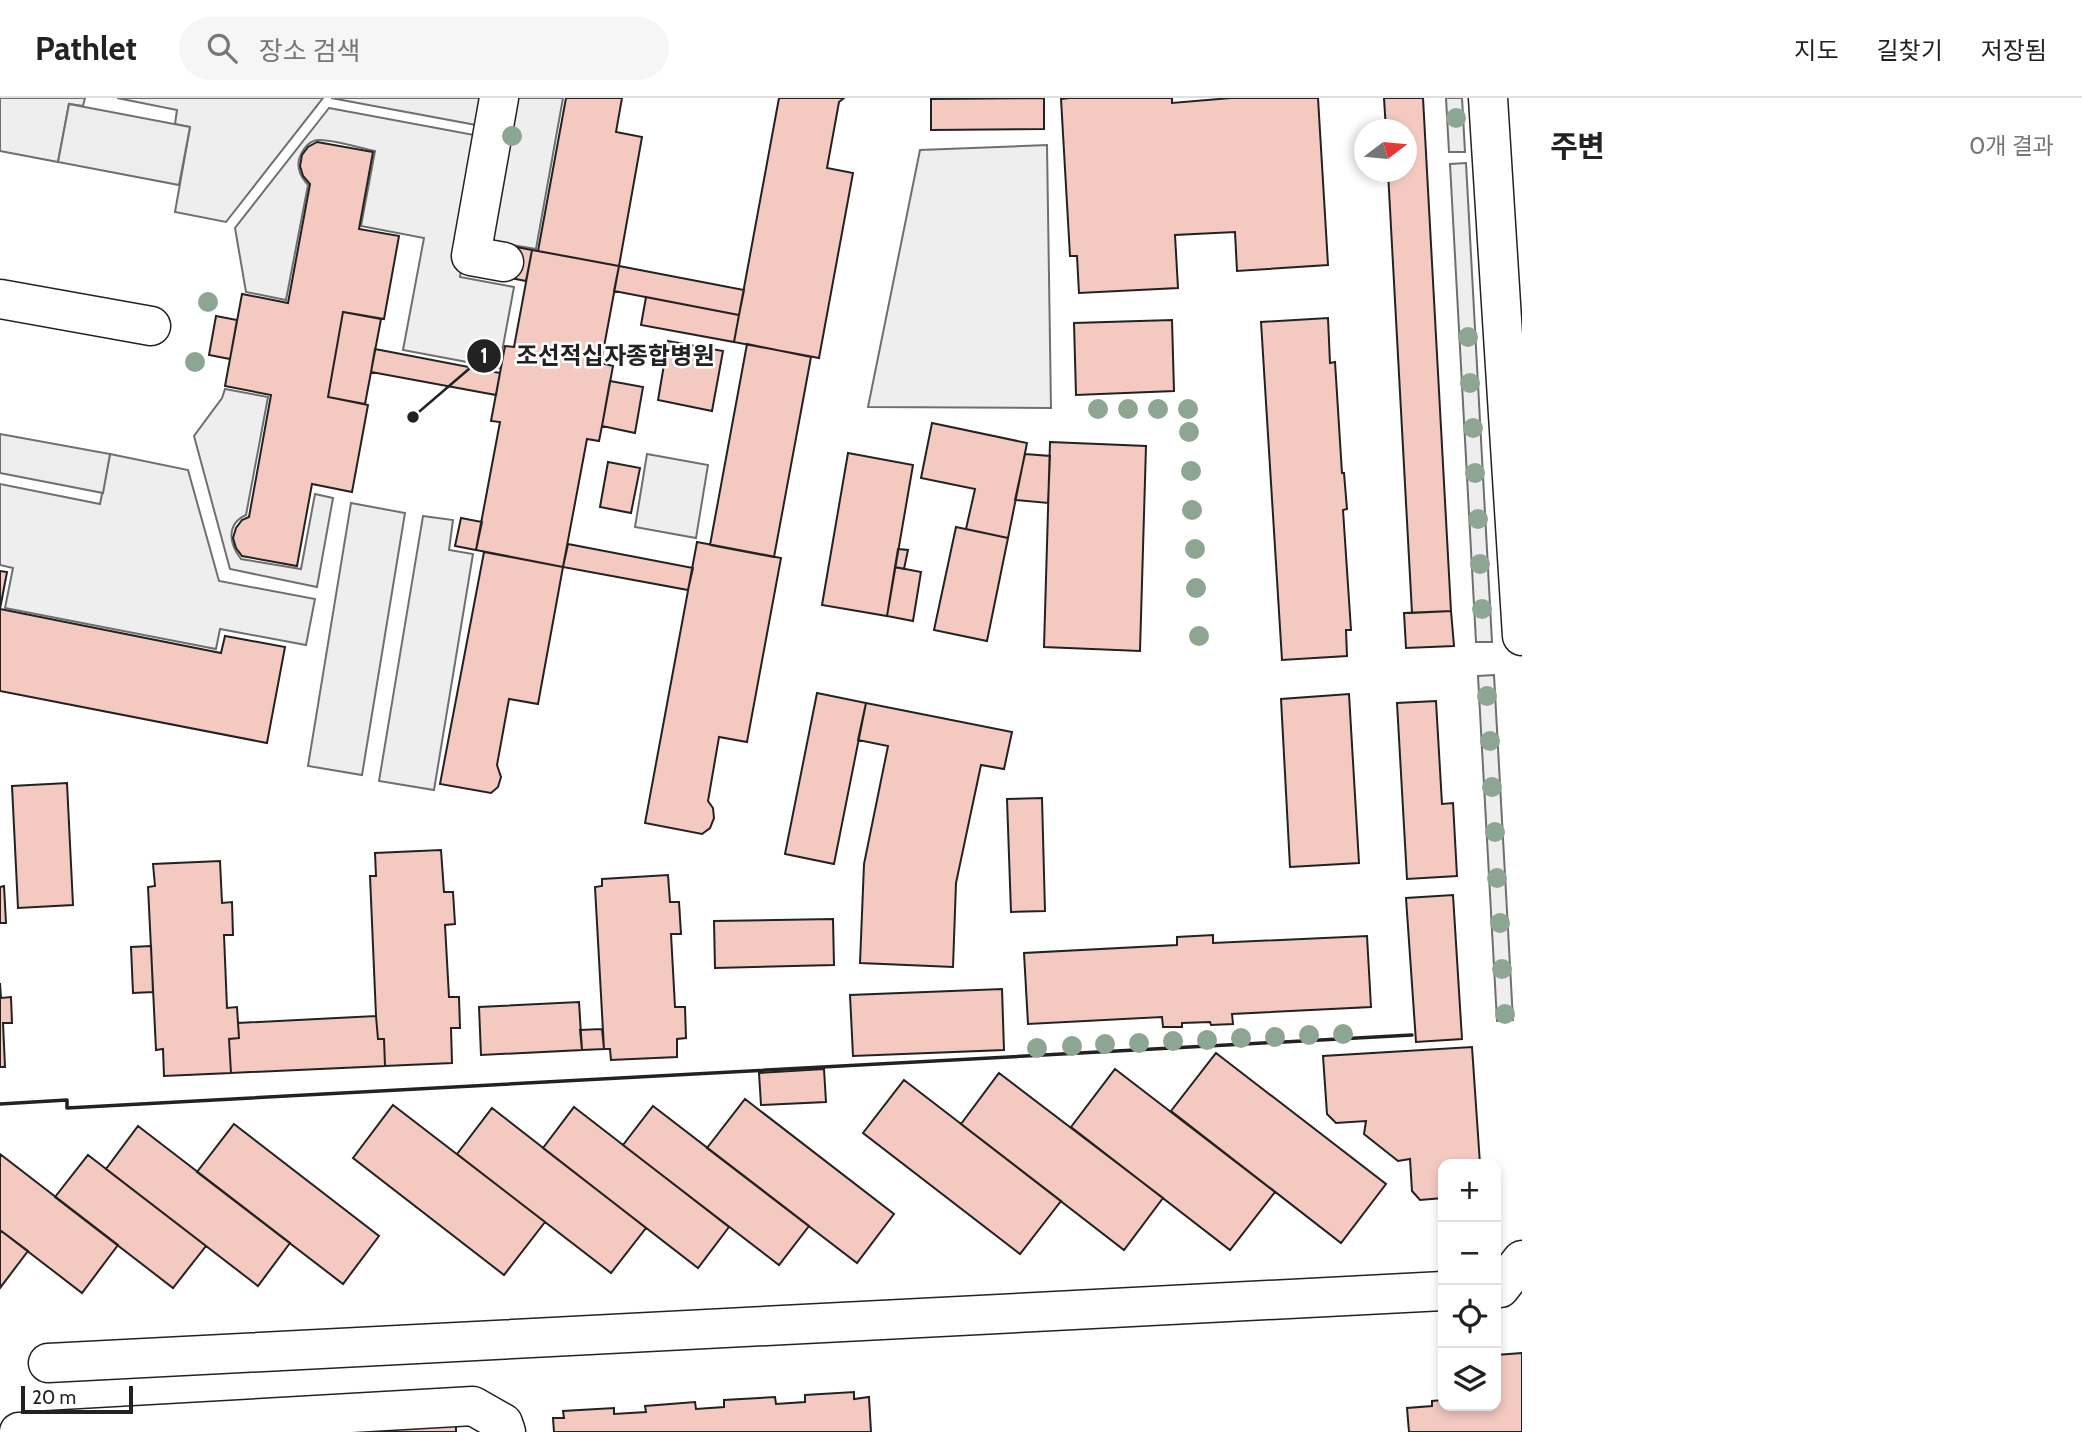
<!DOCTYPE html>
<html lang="ko">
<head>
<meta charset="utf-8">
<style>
	body { margin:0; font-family:Cabin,"Noto Sans KR",sans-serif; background:#f6f6f6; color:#222 }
	.controls { position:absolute; right:21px; bottom:21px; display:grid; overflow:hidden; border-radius:14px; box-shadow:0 4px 10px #0003 }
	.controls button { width:63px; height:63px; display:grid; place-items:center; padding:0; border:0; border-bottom:2px solid #e0e0e0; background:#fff; color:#222; font:35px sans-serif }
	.compass { position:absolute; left:1354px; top:21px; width:63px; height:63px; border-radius:50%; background:#fff; box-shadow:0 4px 10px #0003; rotate:74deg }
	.scale { position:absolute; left:21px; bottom:18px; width:112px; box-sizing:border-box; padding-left:7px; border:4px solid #222; border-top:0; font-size:19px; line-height:24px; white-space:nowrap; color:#222; -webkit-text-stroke:5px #fff; paint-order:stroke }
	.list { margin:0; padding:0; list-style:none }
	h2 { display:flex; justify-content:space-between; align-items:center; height:91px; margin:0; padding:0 28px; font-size:30px }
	h2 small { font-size:23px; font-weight:400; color:#767676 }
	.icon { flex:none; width:38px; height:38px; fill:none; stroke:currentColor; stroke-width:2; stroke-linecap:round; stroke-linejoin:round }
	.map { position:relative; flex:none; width:1522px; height:1334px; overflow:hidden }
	header { display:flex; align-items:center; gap:42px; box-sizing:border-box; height:98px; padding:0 35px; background:#fff; border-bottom:2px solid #e0e0e0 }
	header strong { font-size:33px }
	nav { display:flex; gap:38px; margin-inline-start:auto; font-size:24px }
	.search { width:490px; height:63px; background:#f6f6f6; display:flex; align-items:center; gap:18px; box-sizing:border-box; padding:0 24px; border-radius:38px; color:#767676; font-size:26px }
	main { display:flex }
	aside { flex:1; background:#fff }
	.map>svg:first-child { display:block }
	.green { fill:#eee; stroke:#6f6f6f; stroke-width:2 }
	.parking { fill:#ededed; stroke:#6f6f6f; stroke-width:2 }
	.building { fill:#f3c9c0; stroke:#222; stroke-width:2 }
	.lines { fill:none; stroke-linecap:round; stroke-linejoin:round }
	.minor-casing { stroke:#222; stroke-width:41 }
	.minor { stroke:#fff; stroke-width:38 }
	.wall { stroke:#222; stroke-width:3.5 }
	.tree { fill:#8da692 }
	.leader { fill:none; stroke:#222; stroke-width:2.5 }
	.callout-dot { fill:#222; stroke:#fff; stroke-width:2.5 }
	.mark-label { font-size:21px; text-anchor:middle; font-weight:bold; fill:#fff }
	.callout-label { font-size:24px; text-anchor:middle; font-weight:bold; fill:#222; stroke:#fff; stroke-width:5; stroke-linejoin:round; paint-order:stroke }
</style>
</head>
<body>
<header>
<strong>Pathlet</strong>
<div class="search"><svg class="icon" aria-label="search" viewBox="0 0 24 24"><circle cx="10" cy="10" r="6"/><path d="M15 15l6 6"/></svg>장소 검색</div>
<nav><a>지도</a><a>길찾기</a><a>저장됨</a></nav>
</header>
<main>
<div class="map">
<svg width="1522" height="1334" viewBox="0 0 1522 1334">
	<rect width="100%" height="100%" fill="#fff"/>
	<path class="green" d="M 0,0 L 85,0 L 83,8 L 69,6 L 58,64 L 0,53 Z
		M 117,0 L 323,0 L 226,124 L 175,114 L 190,29 L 175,26 L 177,12 Z
		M 331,0 L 493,0 L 487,29 Z
		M 509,0 L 563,0 L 536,151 L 484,142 Z
		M 1446,0 L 1462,0 L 1465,54 L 1449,54 Z
		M 329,10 L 485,39 L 460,179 L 514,189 L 499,270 L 403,252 L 424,140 L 361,128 L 375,53 C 360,50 331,41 318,42 C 308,43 302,53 299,61 C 297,72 301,79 308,87 L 286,202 L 246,194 L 235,130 Z
		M 1047,47 L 1051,310 L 868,309 L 920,52 Z
		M 1466,65 L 1492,544 L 1476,544 L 1450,66 Z
		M 225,291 L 268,299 L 246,417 C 226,426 229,446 241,461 L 301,471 L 315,396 L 333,400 L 317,489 L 230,471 L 194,338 L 222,300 Z
		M 110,356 L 188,372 L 219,483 L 315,501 L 306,547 L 220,531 L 216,551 L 5,510 L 13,470 L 0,467 L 0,386 L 100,406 Z
		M 647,356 L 708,367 L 696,440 L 635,429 Z
		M 351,405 L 405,415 L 362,677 L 308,668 Z
		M 423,418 L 453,422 L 449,452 L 473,456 L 434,692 L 379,683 Z
		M 1494,577 L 1513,922 L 1497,923 L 1478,578 Z"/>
	<path class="parking" d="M 69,6 L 190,29 L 179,87 L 58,64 Z
		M 0,336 L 110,356 L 103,395 L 0,375 Z"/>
	<path class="building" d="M 566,0 L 622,0 L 616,34 L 642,39 L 619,168 L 538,153 Z
		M 779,0 L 844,0 L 839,4 L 827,70 L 853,75 L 819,260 L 734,244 Z
		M 1044,0 L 1044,31 L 931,32 L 931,1 Z
		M 1069,0 L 1172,0 L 1172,5 L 1231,0 L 1318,0 L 1328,167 L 1237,173 L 1235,134 L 1175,137 L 1178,190 L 1079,195 L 1077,158 L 1070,158 L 1061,1 Z
		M 1384,0 L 1423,0 L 1451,513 L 1412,515 L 1388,74 L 1406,74 L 1406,32 L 1386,32 Z
		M 317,44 L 373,54 L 359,131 L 399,138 L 384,221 L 343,214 L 328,299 L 368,307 L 352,394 L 312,386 L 297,468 L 242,458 L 236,450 L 233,440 L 236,430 L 242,422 L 249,419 L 271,297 L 225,288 L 242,196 L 288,205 L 310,86 L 303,78 L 300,68 L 302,57 L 308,49 Z
		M 511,148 L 532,152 L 526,183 L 505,179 Z
		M 532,152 L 619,168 L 601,265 L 613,268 L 602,328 L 599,343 L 587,341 L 563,469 L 476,452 L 500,324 L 491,323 L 505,248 L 514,249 Z
		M 619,168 L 744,192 L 739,217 L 614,193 Z
		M 646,199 L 739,217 L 734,244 L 641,227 Z
		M 343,214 L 381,221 L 365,306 L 328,299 Z
		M 216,218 L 237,222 L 230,261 L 209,257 Z
		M 1328,220 L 1330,265 L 1335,264 L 1342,375 L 1344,375 L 1347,411 L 1343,412 L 1351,532 L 1346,532 L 1347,558 L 1282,562 L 1261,224 Z
		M 1172,222 L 1174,293 L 1076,297 L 1074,225 Z
		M 668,243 L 723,253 L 712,313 L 658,302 Z
		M 747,246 L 811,259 L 774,459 L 710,447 Z
		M 375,251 L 500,275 L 496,297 L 371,274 Z
		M 610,283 L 643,289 L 635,335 L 602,328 Z
		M 932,325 L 1027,345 L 1008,440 L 966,431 L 975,391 L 921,380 Z
		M 1050,344 L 1146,348 L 1140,553 L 1044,549 Z
		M 848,355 L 913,367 L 887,518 L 822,507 Z
		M 1025,356 L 1050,358 L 1048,405 L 1015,402 Z
		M 608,364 L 640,370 L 631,415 L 600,409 Z
		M 461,420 L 482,424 L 476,452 L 455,448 Z
		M 956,429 L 1008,440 L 987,543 L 934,532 Z
		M 697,444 L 781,460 L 747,644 L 719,639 L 708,703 L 713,710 L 714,720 L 710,730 L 702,736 L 645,725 Z
		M 568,446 L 693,470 L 688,492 L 563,469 Z
		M 898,451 L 908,452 L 904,471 L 895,469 Z
		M 484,454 L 563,469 L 538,606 L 509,601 L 497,667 L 501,679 L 498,689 L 491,695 L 440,686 Z
		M 895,469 L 921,474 L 913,523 L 887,518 Z
		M 0,473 L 7,474 L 0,511 Z
		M 0,511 L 221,555 L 225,538 L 285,549 L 267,645 L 0,593 Z
		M 1451,513 L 1454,548 L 1406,550 L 1404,515 Z
		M 817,595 L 866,605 L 834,766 L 785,756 Z
		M 1349,596 L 1359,765 L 1290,769 L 1281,601 Z
		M 1436,603 L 1442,706 L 1453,705 L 1457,778 L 1407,781 L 1397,605 Z
		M 866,605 L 1012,634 L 1004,671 L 981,667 L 956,785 L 953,869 L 860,865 L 864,766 L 888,648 L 858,642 Z
		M 67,685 L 73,807 L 18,810 L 12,688 Z
		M 1042,700 L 1045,813 L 1011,814 L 1007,701 Z
		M 441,752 L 444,794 L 453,794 L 455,826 L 445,827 L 449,899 L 459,899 L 460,930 L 451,930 L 452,965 L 385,968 L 384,941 L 378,941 L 376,918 L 370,778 L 376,778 L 375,755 Z
		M 220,763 L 222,805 L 232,804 L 233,837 L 224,837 L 227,910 L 237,909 L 238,925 L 239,940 L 229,941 L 231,975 L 164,978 L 163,951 L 156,952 L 148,789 L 155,788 L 153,766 Z
		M 668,777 L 670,804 L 679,804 L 681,836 L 671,836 L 675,909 L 685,909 L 686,940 L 677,941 L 677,959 L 611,962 L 610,951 L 604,951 L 595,789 L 602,788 L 602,781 Z
		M 4,788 L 6,825 L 0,825 L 0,789 Z
		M 1453,797 L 1462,941 L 1416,944 L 1406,800 Z
		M 833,821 L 834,867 L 715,870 L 714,823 Z
		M 1213,837 L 1213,845 L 1367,838 L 1371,909 L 1232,916 L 1233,926 L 1211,927 L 1210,924 L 1182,925 L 1182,929 L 1163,929 L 1162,919 L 1028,926 L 1024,855 L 1177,847 L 1177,839 Z
		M 151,848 L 153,894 L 133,895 L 131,849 Z
		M 0,885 L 1,900 L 11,899 L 12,925 L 3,925 L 5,969 L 0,969 Z
		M 1002,891 L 1004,952 L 853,958 L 850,897 Z
		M 579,904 L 582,952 L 481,957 L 479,909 Z
		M 376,918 L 378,941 L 384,941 L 385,968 L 231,975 L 229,941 L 239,940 L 238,925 Z
		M 602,931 L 604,951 L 582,952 L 580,932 Z
		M 1472,949 L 1480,1066 L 1443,1066 L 1443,1100 L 1420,1102 L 1412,1093 L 1410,1061 L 1398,1063 L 1364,1036 L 1366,1023 L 1336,1025 L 1327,1016 L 1323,958 Z
		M 1216,955 L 1386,1086 L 1341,1145 L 1171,1013 Z
		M 824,971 L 826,1004 L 761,1007 L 759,975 Z
		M 1115,971 L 1275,1094 L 1230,1152 L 1071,1029 Z
		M 999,975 L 1163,1100 L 1124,1152 L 961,1026 Z
		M 904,982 L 1061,1103 L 1020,1156 L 863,1035 Z
		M 745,1001 L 894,1116 L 857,1165 L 707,1050 Z
		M 393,1007 L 545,1124 L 504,1177 L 353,1060 Z
		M 653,1008 L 809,1128 L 779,1167 L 623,1047 Z
		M 574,1009 L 729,1129 L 698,1170 L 543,1050 Z
		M 492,1010 L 646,1130 L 611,1175 L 457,1056 Z
		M 234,1026 L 379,1138 L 343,1186 L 197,1074 Z
		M 138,1028 L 290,1145 L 258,1188 L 106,1071 Z
		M 0,1056 L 118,1147 L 82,1195 L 0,1132 Z
		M 88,1057 L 206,1148 L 173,1190 L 55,1099 Z
		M 0,1132 L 28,1153 L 0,1190 Z
		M 1522,1255 L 1522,1334 L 1409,1334 L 1407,1310 L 1432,1308 L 1432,1303 L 1443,1302 L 1443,1308 L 1496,1308 L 1496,1257 Z
		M 854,1294 L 854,1301 L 869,1299 L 871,1334 L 554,1334 L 553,1320 L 564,1320 L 563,1313 L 614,1310 L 614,1316 L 646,1314 L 645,1308 L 695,1304 L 696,1311 L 724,1309 L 724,1302 L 775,1299 L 776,1306 L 805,1304 L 805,1297 Z
		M 456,1324 L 456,1334 L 214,1334 Z"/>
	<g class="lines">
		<defs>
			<path id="minor" d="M 499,0 L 471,158 L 504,164
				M 1488,0 L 1522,538
				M 0,201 L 151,228
				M 1496,1190 L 1500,1190 L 1522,1162
				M 48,1265 L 1443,1193
				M 19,1334 L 473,1308 L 503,1325 L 506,1334"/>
		</defs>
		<use href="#minor" class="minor-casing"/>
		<use href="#minor" class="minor"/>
		<path class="wall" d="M 0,1006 L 67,1002 L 67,1010 L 1412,937"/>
	</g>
	<g class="tree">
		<circle cx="1456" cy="20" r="10"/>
		<circle cx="512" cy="38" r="10"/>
		<circle cx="208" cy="204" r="10"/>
		<circle cx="1468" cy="239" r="10"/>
		<circle cx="195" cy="264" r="10"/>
		<circle cx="1470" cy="285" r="10"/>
		<circle cx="1098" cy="311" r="10"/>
		<circle cx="1128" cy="311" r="10"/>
		<circle cx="1158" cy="311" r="10"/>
		<circle cx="1188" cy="311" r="10"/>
		<circle cx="1473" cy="330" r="10"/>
		<circle cx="1189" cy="334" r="10"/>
		<circle cx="1191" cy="373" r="10"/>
		<circle cx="1475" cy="375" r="10"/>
		<circle cx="1192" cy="412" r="10"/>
		<circle cx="1478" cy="421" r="10"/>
		<circle cx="1195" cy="451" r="10"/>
		<circle cx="1480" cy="466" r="10"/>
		<circle cx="1196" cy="490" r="10"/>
		<circle cx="1482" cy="511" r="10"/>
		<circle cx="1199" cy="538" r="10"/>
		<circle cx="1487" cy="598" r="10"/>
		<circle cx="1490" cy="643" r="10"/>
		<circle cx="1492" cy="689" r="10"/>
		<circle cx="1495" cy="734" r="10"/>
		<circle cx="1497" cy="780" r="10"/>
		<circle cx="1500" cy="825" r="10"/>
		<circle cx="1502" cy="871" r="10"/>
		<circle cx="1505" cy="916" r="10"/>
		<circle cx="1343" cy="936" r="10"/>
		<circle cx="1309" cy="937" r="10"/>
		<circle cx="1275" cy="939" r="10"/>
		<circle cx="1241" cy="940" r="10"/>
		<circle cx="1207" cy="942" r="10"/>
		<circle cx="1173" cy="943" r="10"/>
		<circle cx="1139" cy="945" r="10"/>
		<circle cx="1105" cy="946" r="10"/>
		<circle cx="1072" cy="948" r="10"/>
		<circle cx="1037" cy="950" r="10"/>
	</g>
	<path class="leader" d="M413 319L484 258"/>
	<g class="callout-dot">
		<circle cx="413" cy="319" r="7"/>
		<circle cx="484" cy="258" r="18"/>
	</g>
	<g class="mark-label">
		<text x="484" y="265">1</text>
	</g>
	<g class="callout-label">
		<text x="615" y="266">조선적십자종합병원</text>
	</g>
</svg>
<div class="controls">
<button>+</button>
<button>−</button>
<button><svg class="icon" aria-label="locate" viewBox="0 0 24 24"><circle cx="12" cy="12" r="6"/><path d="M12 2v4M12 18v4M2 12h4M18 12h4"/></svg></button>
<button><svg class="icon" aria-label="layers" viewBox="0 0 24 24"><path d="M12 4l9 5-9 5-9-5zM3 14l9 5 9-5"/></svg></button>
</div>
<svg class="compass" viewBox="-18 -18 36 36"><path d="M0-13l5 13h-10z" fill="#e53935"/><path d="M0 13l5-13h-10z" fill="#767676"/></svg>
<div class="scale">20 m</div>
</div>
<aside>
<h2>주변<small>0개 결과</small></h2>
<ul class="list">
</ul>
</aside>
</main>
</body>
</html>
